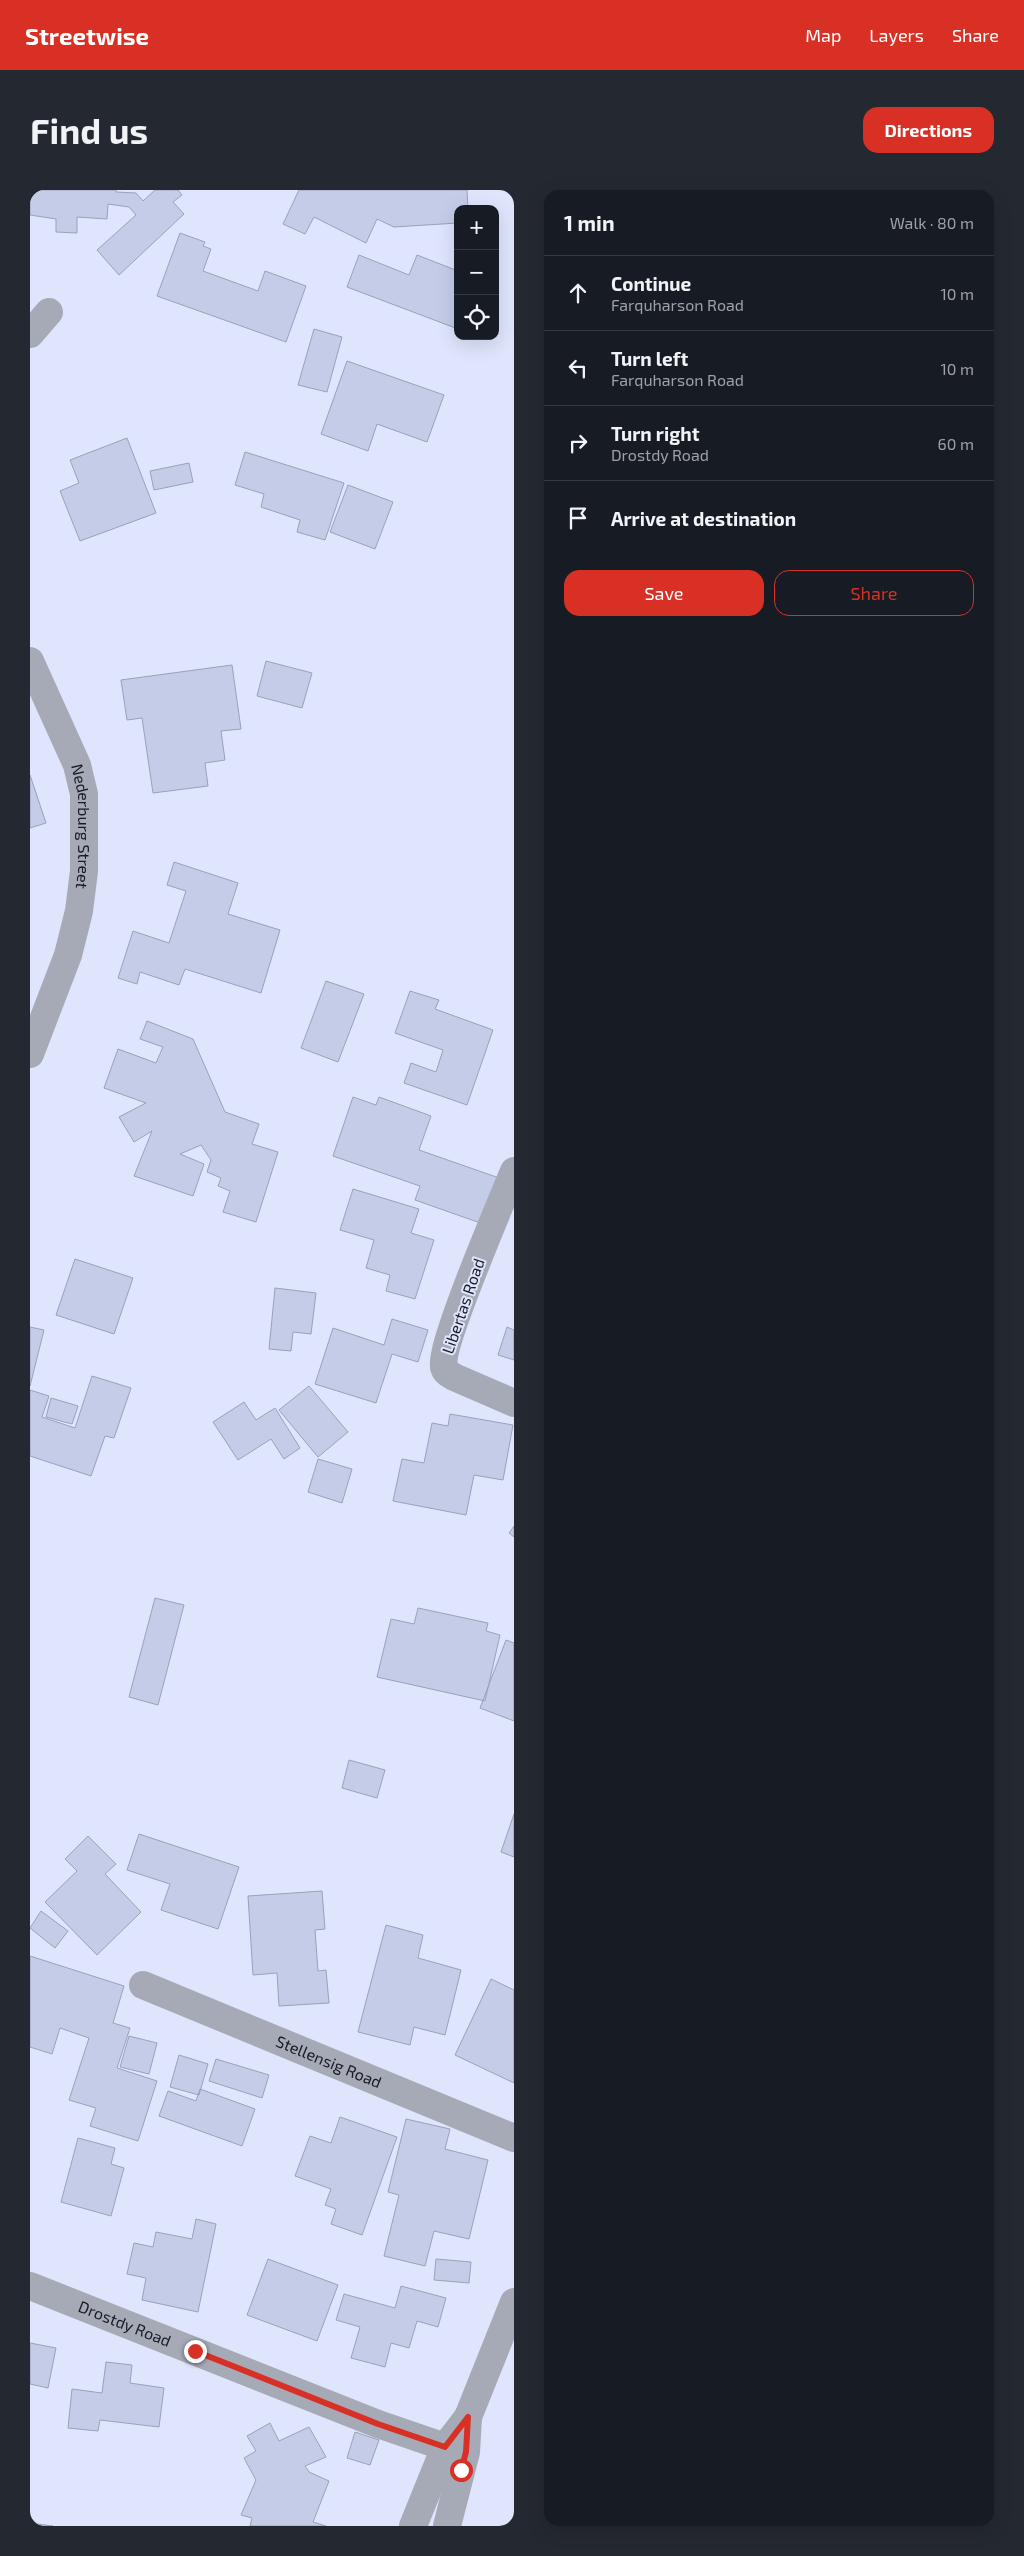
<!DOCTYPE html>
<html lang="en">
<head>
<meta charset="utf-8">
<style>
	body { margin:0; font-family:"Exo 2",sans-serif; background:#242831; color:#f1f3f6 }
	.controls { position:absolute; right:15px; top:15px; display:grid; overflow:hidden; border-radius:10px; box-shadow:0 5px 20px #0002 }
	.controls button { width:45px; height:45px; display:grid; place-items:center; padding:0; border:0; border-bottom:1px solid #363941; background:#171b24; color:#f1f3f6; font:25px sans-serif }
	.stop { position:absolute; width:15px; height:15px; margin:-11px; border:4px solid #d93025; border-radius:50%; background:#fff }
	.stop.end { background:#d93025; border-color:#fff; box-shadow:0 1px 5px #0008 }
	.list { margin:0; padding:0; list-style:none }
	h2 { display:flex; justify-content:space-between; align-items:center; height:65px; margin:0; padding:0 20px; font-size:21px }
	h2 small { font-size:16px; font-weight:400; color:#9ea1a6 }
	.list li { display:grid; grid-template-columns:32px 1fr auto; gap:15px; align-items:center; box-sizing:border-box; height:75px; padding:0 20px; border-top:1px solid #363941 }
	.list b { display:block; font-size:19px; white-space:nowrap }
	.list p { margin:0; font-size:16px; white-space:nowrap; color:#9ea1a6 }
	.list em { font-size:16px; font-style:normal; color:#9ea1a6 }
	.actions { display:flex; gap:10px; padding:15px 20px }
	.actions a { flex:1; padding:11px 0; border:1px solid #d93025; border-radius:15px; text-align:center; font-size:18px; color:#d93025 }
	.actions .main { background:#d93025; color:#fff }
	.icon { flex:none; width:28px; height:28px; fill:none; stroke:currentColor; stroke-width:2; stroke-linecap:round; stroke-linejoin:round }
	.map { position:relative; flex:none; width:484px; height:2336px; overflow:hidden; border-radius:15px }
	header { display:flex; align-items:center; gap:30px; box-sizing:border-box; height:70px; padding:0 25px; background:#d93025; color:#fff }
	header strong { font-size:24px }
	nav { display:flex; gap:28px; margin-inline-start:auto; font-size:18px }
	.intro { display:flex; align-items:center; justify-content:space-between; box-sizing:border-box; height:120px; padding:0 30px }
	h1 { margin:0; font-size:35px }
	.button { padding:12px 22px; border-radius:15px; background:#d93025; color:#fff; font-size:18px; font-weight:700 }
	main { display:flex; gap:30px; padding:0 30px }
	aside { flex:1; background:#171b24; border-radius:15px; box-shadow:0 5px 20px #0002 }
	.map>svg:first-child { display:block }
	.building { fill:#c4cce8; stroke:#99a1bb }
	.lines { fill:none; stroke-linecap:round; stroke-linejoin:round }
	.minor { stroke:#a6aab6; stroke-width:28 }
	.route { stroke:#d93025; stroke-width:6 }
	.labels { text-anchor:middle; stroke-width:4; stroke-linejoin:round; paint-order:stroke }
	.street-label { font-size:16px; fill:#181b25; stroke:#dee5fc }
</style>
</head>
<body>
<header>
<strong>Streetwise</strong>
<nav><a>Map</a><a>Layers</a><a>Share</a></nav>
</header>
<div class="intro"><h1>Find us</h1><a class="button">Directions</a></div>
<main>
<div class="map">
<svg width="484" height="2336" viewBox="0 0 484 2336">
	<rect width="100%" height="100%" fill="#dee5fc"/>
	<path class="building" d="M 0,0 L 86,0 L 86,2 L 106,3 L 113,11 L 125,0 L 148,0 L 152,5 L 143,12 L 154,24 L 89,85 L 67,60 L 106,25 L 99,17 L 78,14 L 77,29 L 47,27 L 47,43 L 26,42 L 26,29 L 0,25 Z
		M 269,0 L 437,0 L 438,19 L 428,19 L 428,33 L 364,37 L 347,29 L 336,53 L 284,27 L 275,44 L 253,34 Z
		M 150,43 L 175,52 L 173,56 L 181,59 L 173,81 L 228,101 L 235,81 L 276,96 L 256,152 L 127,106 Z
		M 329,65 L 379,85 L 387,65 L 428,81 L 428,139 L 317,97 Z
		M 284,139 L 312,147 L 297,202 L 268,195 Z
		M 317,171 L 414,205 L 397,252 L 347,234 L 338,261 L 291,244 Z
		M 97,248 L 126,323 L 50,351 L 30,301 L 49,293 L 40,270 Z
		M 215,262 L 314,293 L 295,350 L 267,342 L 270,330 L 231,317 L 234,304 L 205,295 Z
		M 159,273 L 163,292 L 124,300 L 120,281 Z
		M 318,295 L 363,312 L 345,359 L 300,342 Z
		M 236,471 L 282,483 L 272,518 L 227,506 Z
		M 202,475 L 211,539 L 191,541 L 195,570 L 175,573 L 178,596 L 123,603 L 112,528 L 97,530 L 91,490 Z
		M 0,585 L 16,633 L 0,638 Z
		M 144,672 L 208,693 L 198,724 L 250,740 L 231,803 L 155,779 L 149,795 L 110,782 L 107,794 L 88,788 L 103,741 L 139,753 L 156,701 L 137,695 Z
		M 296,791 L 334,804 L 308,872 L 271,858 Z
		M 380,801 L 409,810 L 405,819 L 463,840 L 437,915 L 374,893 L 381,873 L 406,882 L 413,860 L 365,843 Z
		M 117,831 L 163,849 L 195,922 L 229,934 L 222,954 L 248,962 L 226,1032 L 193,1022 L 200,1001 L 188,996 L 191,988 L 177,982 L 181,970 L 171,955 L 150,964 L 174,974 L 163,1006 L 104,986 L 122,941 L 104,952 L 89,927 L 116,913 L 74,898 L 88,859 L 126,873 L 133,857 L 110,849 Z
		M 323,907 L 346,915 L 349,907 L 401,926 L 389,960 L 472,989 L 456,1035 L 385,1010 L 390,996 L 303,966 Z
		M 323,999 L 389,1019 L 381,1043 L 404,1050 L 385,1109 L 356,1101 L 360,1085 L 336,1078 L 344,1050 L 310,1040 Z
		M 45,1069 L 103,1088 L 84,1144 L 26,1125 Z
		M 245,1098 L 286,1103 L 281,1144 L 263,1142 L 261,1161 L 239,1159 Z
		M 362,1129 L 398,1140 L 388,1172 L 362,1164 L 346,1213 L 285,1194 L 303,1138 L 354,1155 Z
		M 0,1137 L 14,1140 L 0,1196 Z
		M 477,1137 L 484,1140 L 484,1170 L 468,1165 Z
		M 62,1186 L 101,1198 L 84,1248 L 75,1246 L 61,1286 L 0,1266 L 0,1200 L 19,1206 L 12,1227 L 45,1238 Z
		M 279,1196 L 318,1242 L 288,1267 L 249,1220 Z
		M 21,1208 L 48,1216 L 42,1234 L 16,1227 Z
		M 214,1212 L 226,1230 L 245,1218 L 270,1258 L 254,1269 L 241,1249 L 208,1270 L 183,1232 Z
		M 420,1224 L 483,1235 L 473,1290 L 444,1285 L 436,1325 L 363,1311 L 372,1269 L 394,1273 L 402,1233 L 418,1236 Z
		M 288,1269 L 322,1279 L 312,1313 L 278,1302 Z
		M 484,1336 L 484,1347 L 479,1343 Z
		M 125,1408 L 154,1415 L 128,1515 L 99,1507 Z
		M 388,1418 L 458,1433 L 456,1441 L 470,1445 L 455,1511 L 347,1487 L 361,1429 L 384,1434 Z
		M 476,1450 L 484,1453 L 484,1531 L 450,1518 Z
		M 319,1570 L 355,1580 L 347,1608 L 312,1598 Z
		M 484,1624 L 484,1667 L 471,1662 Z
		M 109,1644 L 209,1677 L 188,1739 L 131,1720 L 140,1694 L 97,1680 Z
		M 58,1646 L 86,1674 L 75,1684 L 111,1722 L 67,1765 L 15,1712 L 47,1681 L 35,1669 Z
		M 292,1701 L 295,1739 L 285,1740 L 288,1781 L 296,1780 L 299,1813 L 249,1816 L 247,1783 L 223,1785 L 218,1706 Z
		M 11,1721 L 38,1741 L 25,1758 L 0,1738 Z
		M 356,1735 L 393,1745 L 388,1768 L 431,1780 L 415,1845 L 384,1837 L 380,1855 L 328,1842 Z
		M 0,1766 L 94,1796 L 83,1833 L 100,1838 L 87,1878 L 127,1891 L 108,1951 L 60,1936 L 66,1918 L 39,1910 L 59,1848 L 30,1838 L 22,1864 L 0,1857 Z
		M 461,1789 L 484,1800 L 484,1893 L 425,1865 Z
		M 99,1846 L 127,1853 L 119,1884 L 90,1877 Z
		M 149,1865 L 178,1874 L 169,1905 L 140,1897 Z
		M 186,1869 L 239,1885 L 232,1908 L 179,1891 Z
		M 170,1899 L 225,1919 L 212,1956 L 129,1926 L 138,1901 L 166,1911 Z
		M 310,1927 L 367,1947 L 332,2045 L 301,2034 L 306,2019 L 295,2015 L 301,1999 L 265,1986 L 280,1946 L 301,1953 Z
		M 376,1929 L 420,1939 L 415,1959 L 458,1970 L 439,2049 L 404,2041 L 395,2076 L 354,2066 L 369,2005 L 358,2002 Z
		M 48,1948 L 85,1958 L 81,1974 L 94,1978 L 81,2026 L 31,2012 Z
		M 166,2029 L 186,2034 L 168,2122 L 112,2110 L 116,2088 L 97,2084 L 104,2053 L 123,2057 L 126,2042 L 162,2049 Z
		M 238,2069 L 308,2095 L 287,2151 L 217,2125 Z
		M 406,2069 L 441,2072 L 439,2093 L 404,2090 Z
		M 371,2096 L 416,2108 L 408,2137 L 387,2131 L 379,2158 L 361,2153 L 355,2177 L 321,2168 L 330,2137 L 306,2130 L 314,2104 L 365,2118 Z
		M 0,2153 L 26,2158 L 18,2198 L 0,2194 Z
		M 76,2172 L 102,2175 L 100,2193 L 134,2198 L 129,2237 L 70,2230 L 68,2241 L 38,2238 L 42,2199 L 72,2203 Z
		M 240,2233 L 249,2251 L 279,2237 L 296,2267 L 275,2276 L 279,2282 L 299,2291 L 283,2332 L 296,2336 L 220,2336 L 222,2328 L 211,2325 L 226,2290 L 214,2268 L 226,2261 L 217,2246 Z
		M 325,2242 L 349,2250 L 340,2275 L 317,2268 Z
		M 0,2333 L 23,2336 L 0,2336 Z"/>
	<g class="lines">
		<g class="minor">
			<path d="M 0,144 L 19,122"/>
			<path id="s1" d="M 0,471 L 47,575 L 54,604 L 54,681 L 49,721 L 38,765 L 0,864"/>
			<path d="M 484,981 C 472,1011 409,1156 414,1177 C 415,1182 419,1184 424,1187 L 484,1213"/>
			<path id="s2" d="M 113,1795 L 484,1948"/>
			<path id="s3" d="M 0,2096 L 348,2234 L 415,2257"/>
			<path d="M 383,2336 L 415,2257 L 438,2227 L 484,2112"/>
			<path d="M 417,2336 L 436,2262 L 438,2227"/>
		</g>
	</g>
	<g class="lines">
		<path class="route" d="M 165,2161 L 348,2234 L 415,2257 L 438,2227 L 436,2262 L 431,2280"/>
	</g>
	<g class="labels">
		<g class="street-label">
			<text dy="6" stroke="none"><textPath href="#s1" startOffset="176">Nederburg Street</textPath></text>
			<text transform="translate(433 1116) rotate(-71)" y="6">Libertas Road</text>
			<text dy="6" stroke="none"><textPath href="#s2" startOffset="201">Stellensig Road</textPath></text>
			<text dy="6" stroke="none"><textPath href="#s3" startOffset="102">Drostdy Road</textPath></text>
		</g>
	</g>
</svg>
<div class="controls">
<button>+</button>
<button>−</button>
<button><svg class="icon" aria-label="locate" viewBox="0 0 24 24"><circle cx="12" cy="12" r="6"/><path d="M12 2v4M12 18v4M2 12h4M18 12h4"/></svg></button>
</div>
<div class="stop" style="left:431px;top:2280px"></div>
<div class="stop end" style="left:165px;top:2161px"></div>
</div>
<aside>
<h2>1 min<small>Walk · 80 m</small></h2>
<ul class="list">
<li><svg class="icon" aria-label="ahead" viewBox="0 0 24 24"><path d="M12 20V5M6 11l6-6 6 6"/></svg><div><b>Continue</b><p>Farquharson Road</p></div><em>10 m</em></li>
<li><svg class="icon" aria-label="left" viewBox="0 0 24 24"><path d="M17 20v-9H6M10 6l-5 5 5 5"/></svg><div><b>Turn left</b><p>Farquharson Road</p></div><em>10 m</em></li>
<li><svg class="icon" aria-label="right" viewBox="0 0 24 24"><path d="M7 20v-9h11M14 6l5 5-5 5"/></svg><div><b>Turn right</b><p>Drostdy Road</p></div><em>60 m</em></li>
<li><svg class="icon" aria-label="arrive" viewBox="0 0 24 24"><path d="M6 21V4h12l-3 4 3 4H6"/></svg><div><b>Arrive at destination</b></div></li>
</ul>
<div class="actions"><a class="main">Save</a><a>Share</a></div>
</aside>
</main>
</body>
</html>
